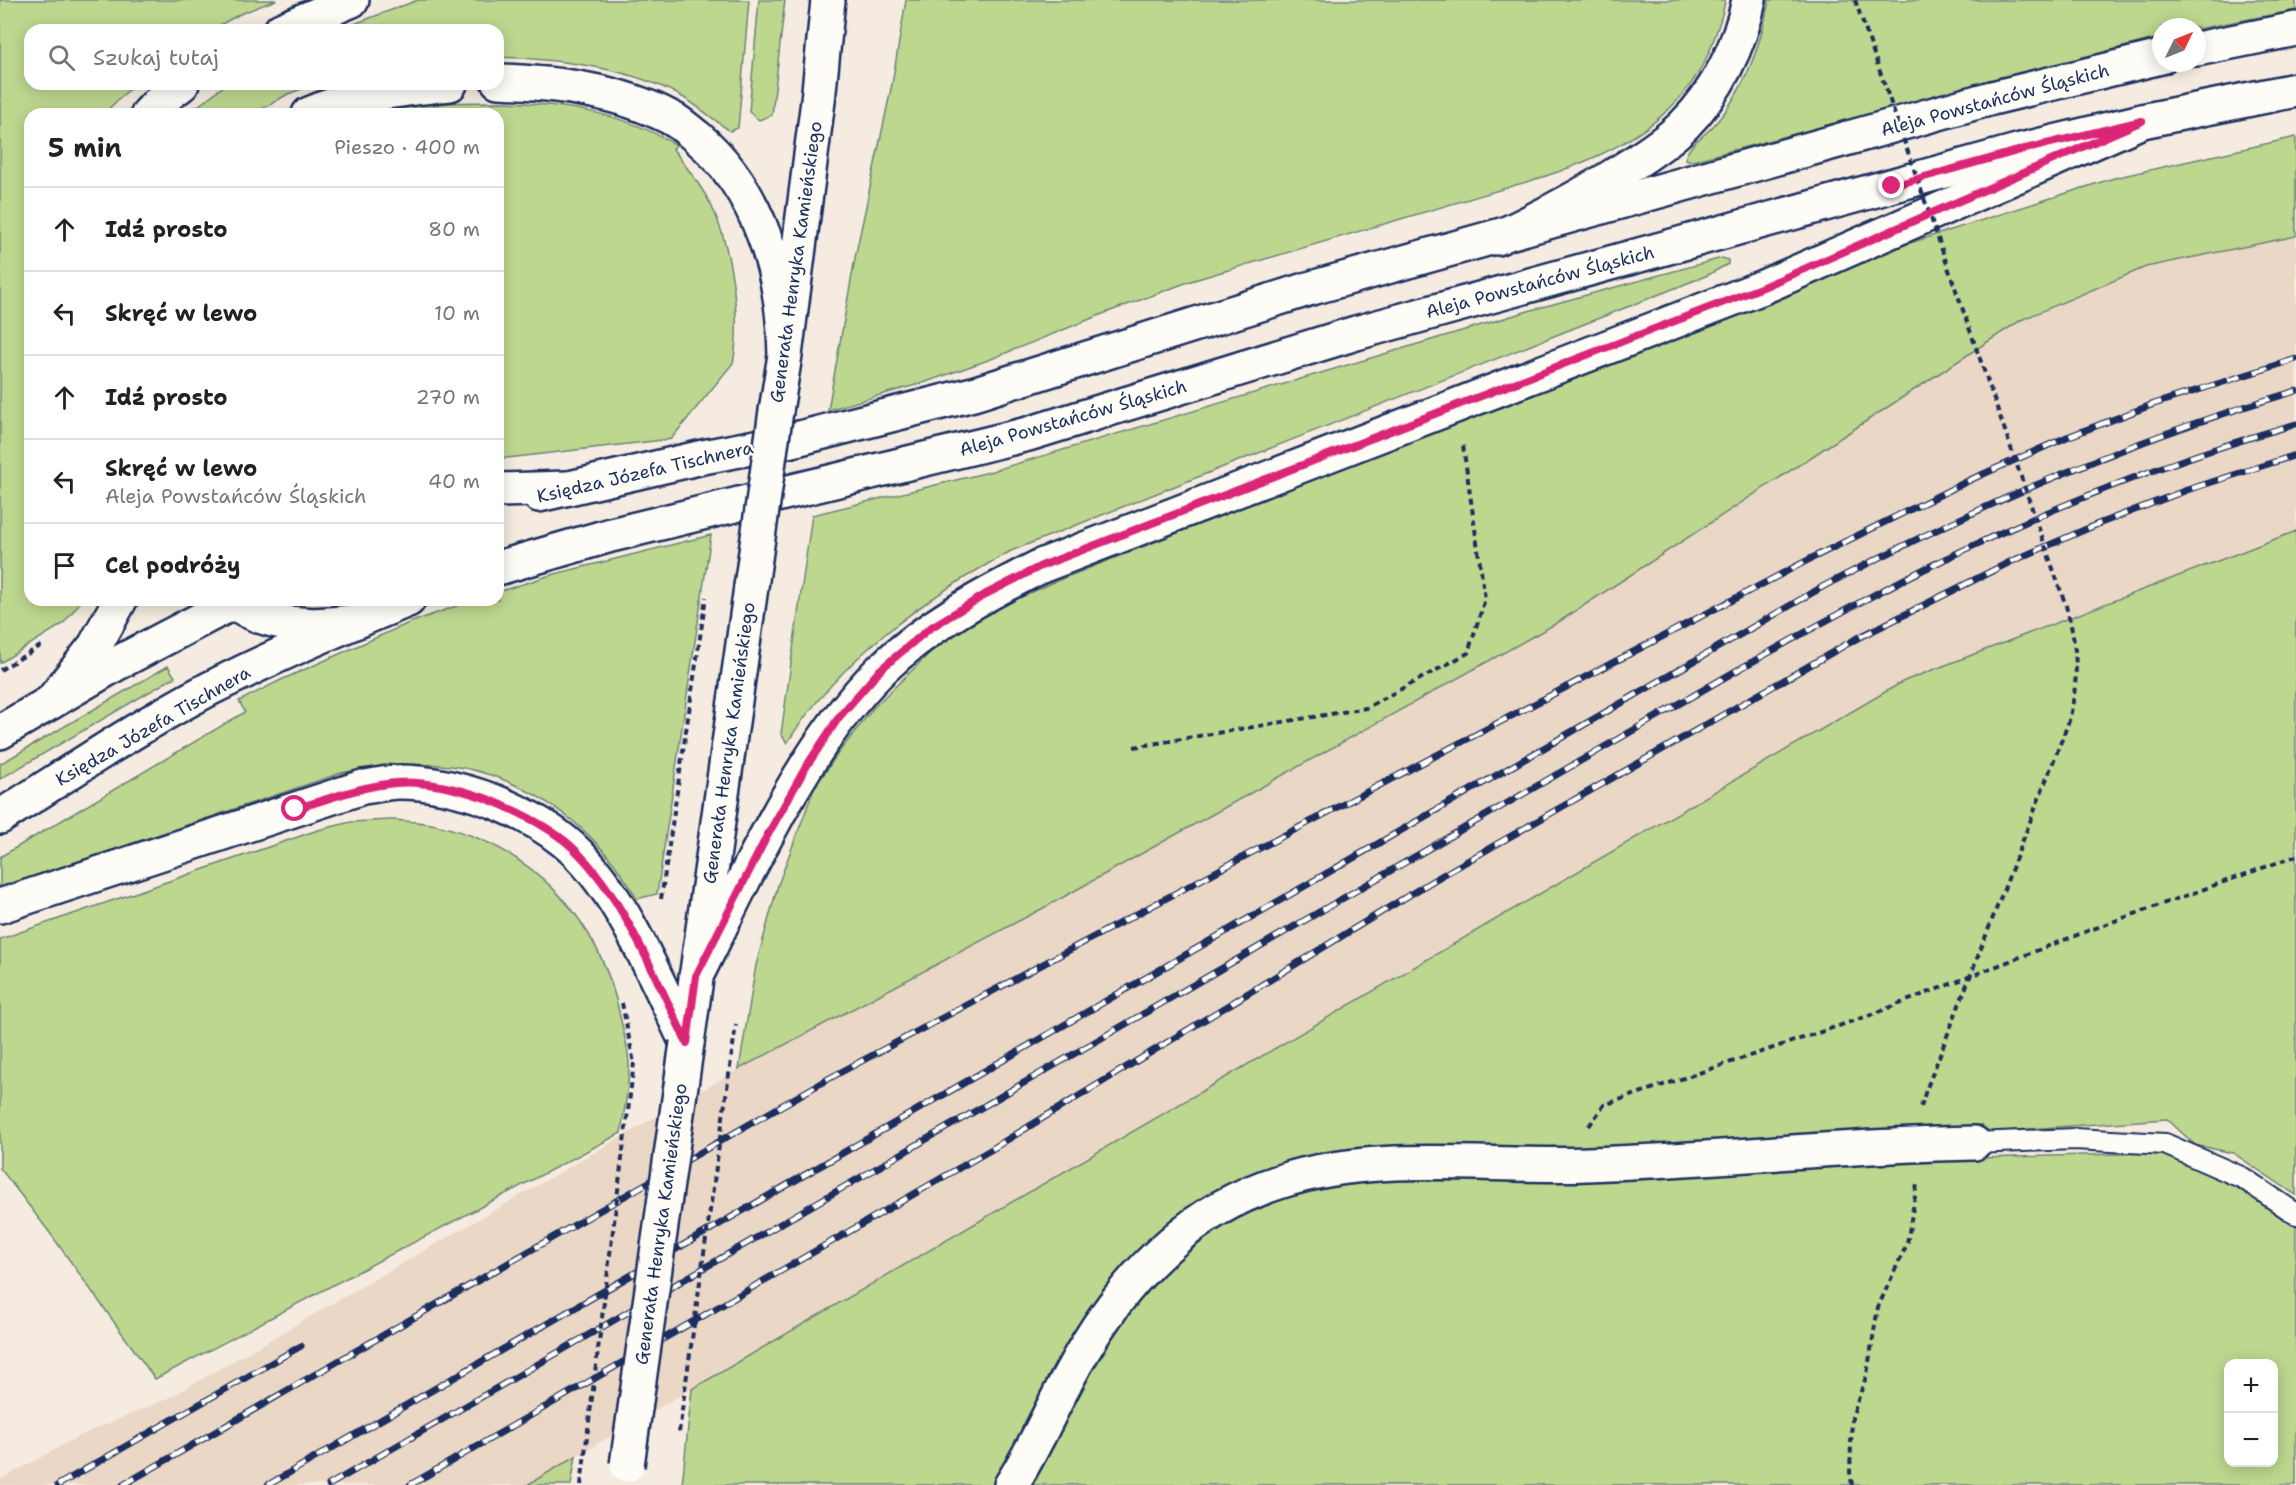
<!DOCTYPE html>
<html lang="pl">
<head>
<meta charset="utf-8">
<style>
	body { margin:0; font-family:"Shantell Sans",sans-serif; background:#f2f2f2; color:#222 }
	.controls { position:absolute; right:18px; bottom:18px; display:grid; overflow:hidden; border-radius:12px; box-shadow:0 3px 15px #0003 }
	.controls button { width:54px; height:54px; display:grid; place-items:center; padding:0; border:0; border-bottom:2px solid #e0e0e0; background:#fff; color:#222; font:30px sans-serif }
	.compass { position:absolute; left:2152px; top:18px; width:54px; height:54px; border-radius:50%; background:#fff; box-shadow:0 3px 15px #0003; rotate:47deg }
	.stop { position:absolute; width:18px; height:18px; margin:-14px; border:4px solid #db2777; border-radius:50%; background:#fff }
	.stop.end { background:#db2777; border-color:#fff; box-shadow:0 2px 6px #0008 }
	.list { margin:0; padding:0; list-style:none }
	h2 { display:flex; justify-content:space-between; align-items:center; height:78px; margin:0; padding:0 24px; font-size:26px }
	h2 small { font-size:20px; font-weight:400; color:#767676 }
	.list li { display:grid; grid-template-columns:39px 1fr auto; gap:18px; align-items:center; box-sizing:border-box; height:84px; padding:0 24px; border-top:2px solid #e0e0e0 }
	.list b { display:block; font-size:22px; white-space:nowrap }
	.list p { margin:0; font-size:20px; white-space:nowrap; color:#767676 }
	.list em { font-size:20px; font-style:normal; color:#767676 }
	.icon { flex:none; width:33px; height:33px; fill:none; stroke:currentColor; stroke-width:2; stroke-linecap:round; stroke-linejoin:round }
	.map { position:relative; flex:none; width:2296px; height:1485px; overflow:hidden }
	.search { position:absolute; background:#fff; box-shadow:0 3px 15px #0003; left:24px; top:24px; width:480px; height:66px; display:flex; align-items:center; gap:15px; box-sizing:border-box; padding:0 21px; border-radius:18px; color:#767676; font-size:22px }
	.panel { position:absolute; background:#fff; box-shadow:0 3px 15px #0003; left:24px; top:108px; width:480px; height:498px; border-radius:18px }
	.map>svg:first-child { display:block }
	.built { fill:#ebd7c5 }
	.green { fill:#bdd78f; stroke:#6c8376; stroke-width:1.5; fill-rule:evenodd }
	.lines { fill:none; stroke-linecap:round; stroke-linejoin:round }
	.lane-casing { stroke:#1b2f5e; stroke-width:24 }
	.street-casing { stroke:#1b2f5e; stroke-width:38 }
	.secondary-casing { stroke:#1b2f5e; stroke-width:38 }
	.primary-casing { stroke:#1b2f5e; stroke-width:38 }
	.path { stroke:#1b2f5e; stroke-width:4; stroke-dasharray:6 4.5; stroke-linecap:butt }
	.lane { stroke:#fdfcf7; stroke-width:20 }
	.street { stroke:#fdfcf7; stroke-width:33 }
	.secondary { stroke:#fdfcf7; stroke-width:33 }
	.primary { stroke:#fdfcf7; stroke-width:33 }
	.rail-casing { stroke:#1b2f5e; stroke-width:7 }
	.rail { stroke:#fdfcf7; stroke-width:4.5; stroke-dasharray:14; stroke-linecap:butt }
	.primary-bridge-casing { stroke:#1b2f5e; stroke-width:38; stroke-linecap:butt }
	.path-bridge { stroke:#1b2f5e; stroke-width:4; stroke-dasharray:6 4.5; stroke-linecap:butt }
	.primary-bridge { stroke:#fdfcf7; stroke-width:33 }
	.route { stroke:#db2777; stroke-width:8 }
	.labels { text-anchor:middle; stroke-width:5; stroke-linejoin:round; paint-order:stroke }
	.street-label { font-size:18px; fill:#1b2f5e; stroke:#fdfcf7 }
</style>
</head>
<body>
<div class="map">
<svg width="2296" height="1485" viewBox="0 0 2296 1485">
	<rect width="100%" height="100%" fill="#f5ebe0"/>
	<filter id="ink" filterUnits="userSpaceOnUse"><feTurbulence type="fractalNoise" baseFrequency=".0167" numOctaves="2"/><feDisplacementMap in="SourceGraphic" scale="12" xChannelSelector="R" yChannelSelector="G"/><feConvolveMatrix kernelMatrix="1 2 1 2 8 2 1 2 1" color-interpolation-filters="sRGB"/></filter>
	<g filter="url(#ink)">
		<path class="built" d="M 2296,236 L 2296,531 L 1904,681 L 527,1485 L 0,1485 L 0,1480 L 81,1435 L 169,1398 L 739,1069 L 1049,905 L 1557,623 L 2021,320 L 2146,267 Z"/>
		<path class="green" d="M 0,0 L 276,0 L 240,14 L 211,30 L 30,30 L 30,84 L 135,84 L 103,114 L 30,114 L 30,270 C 25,299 27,326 30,355 L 30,600 L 82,600 L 63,624 L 0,663 Z
			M 418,0 L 749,0 L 738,128 L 730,131 C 712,119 697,104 677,94 C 626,67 555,59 498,57 L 498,30 L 338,30 Z
			M 759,0 L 785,0 L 772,115 L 759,120 L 749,112 Z
			M 906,0 L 1725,0 C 1724,12 1719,24 1715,36 C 1690,115 1617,153 1543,177 L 1191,281 L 1100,315 L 991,359 L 926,382 L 828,410 L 855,258 L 892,84 Z
			M 1769,0 L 2296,0 L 2296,10 L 2197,29 L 2197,27 L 2161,27 L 2161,37 L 1692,161 L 1685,159 C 1689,143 1705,136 1715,124 C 1746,89 1761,45 1769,0 Z
			M 226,84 L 315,84 L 288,94 L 254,114 L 188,114 Z
			M 500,102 C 562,104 623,112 676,145 L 673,149 C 687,168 702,186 712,207 C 731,247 742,320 733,363 L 671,439 L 498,459 L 498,114 L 364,114 L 423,103 Z
			M 2296,137 L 2296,236 L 2146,267 L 2021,320 L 1557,623 L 1049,905 L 739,1069 L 756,965 L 778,885 L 814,789 L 836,756 L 874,707 L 932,651 L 987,613 L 1054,582 L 1907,244 L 2114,178 Z
			M 1722,258 L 1728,260 L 1728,264 L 1708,275 L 1011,551 C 924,598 841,658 787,743 L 781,734 L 812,515 L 989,472 L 1535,309 Z
			M 2296,531 L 2296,1195 L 2233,1153 L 2195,1145 L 2167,1119 L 1961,1134 L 1267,1169 L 1234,1181 L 1179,1218 L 997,1485 L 682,1485 L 692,1389 L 1904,681 Z
			M 711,535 L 657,894 L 637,899 C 603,837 546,790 477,771 C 437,760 382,764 341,773 L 0,888 L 0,857 L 245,712 L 239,701 L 281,680 L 409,623 L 473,600 L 498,600 L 498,592 L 551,575 Z
			M 168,666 L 175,677 L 0,779 L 0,764 Z
			M 390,820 C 406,821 424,822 440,826 C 535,849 600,920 620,1016 C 623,1031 629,1049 629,1065 C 629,1087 624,1111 621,1133 L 155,1379 L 50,1233 L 0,1168 L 0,939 L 318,830 L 351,822 Z
			M 2153,1153 L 2220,1168 L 2296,1220 L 2296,1485 L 1026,1485 C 1081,1383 1136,1265 1245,1211 C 1299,1185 1362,1182 1420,1179 C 1469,1176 1518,1174 1567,1172 C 1762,1164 1958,1158 2153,1153 ZM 2228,1364 L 2274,1364 L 2274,1462 L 2228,1462 Z
			M 576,1456 L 571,1485 L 527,1485 Z"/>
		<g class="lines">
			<defs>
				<path id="lane" d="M 1974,1143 L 2075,1139 L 2165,1144 L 2243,1178 L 2296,1214"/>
				<path id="street" d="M 1011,1485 C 1035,1448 1052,1406 1074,1367 C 1099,1321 1131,1278 1170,1244 C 1202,1215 1241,1194 1282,1181 C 1378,1150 1489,1168 1588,1164 C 1717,1160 1845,1145 1974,1143"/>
				<path id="secondary" d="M 2197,49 L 2296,29
					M 539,495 L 703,457 L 792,440 L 973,394 L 1308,289 L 1992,98 L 2161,57
					M 498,568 L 611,535 L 1028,434 L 1356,333 L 2021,150 L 2142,121 L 2296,90
					M 0,732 L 114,665 L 238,600
					M 0,817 C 69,773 137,727 209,689 C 274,656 341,627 408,600"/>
				<path id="primary" d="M 281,30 L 352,0
					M 498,81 C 557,83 618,90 671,118 C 681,123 689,131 697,137 C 760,190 784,276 785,355
					M 148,114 L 162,99 L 182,84
					M 309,114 C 354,94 402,89 450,84
					M 1497,238 C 1542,217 1587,193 1629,166 C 1648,154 1668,141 1684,125 C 1717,92 1740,45 1749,0
					M 776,411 L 785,355 L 818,101 L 828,0
					M 498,490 L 568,488
					M 231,600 C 266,628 318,628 360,620
					M 51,702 L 95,646 L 120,600
					M 0,906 L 363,787 C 375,786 387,782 399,782 C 431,782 463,790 493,801 C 518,811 543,824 564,841 C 619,885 656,980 687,1043
					M 696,976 C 747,875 801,749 881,670 C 927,625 984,595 1041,566 L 1763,287 L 2142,121
					M 687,1043 L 751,587"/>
			</defs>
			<use href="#lane" class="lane-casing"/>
			<use href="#street" class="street-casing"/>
			<use href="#secondary" class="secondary-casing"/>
			<use href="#primary" class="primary-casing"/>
			<path class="path" d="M 0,670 L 44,644
				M 1134,747 L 1366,708 L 1468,653 L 1485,599 L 1463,445
				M 661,899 L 706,597
				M 622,1003 L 634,1063
				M 1921,1107 L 1925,1093
				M 1589,1126 L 1604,1105 L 1865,1017 L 2090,930 L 2296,856
				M 1852,1485 L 1850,1472 L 1852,1417 L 1867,1374 L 1878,1307 L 1907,1244 L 1917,1184"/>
			<use href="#lane" class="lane"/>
			<use href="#street" class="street"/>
			<use href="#secondary" class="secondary"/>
			<use href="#primary" class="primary"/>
			<defs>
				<path id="rail" d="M 58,1485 L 301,1346
					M 123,1485 L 828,1079 L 1262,847 L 1810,559 L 1972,479 L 2067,437 L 2154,404 L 2296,359
					M 268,1485 L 1824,586 C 1975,507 2131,439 2296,391
					M 329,1485 L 1734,672 C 1804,633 1874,593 1947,558 C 2059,504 2176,458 2296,424
					M 410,1485 L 992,1149 L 1434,880 L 1854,640 L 2010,562 L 2098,524 L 2187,490 L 2296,455"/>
			</defs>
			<use href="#rail" class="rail-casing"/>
			<use href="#rail" class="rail"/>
			<defs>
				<path id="primary-bridge" d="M 751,587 L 776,411
					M 627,1465 L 687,1043"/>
			</defs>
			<use href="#primary-bridge" class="primary-bridge-casing"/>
			<path class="path-bridge" d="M 1855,0 L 2066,606 C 2078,648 2079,679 2069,721 L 1925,1093
				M 679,1432 L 736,1024
				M 581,1485 L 634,1063"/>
			<use href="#primary-bridge" class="primary-bridge"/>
		</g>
	</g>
	<g class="lines" filter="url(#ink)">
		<path class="route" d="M 295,809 C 328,799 361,786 396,783 C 422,780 460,789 485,798 C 513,809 541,822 565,841 C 620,886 656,980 687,1043 L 696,976 L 767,836 L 806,767 L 839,717 L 881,669 L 930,628 L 988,593 L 1041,566 L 1763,287 L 2142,121 L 2021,150 L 1892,186"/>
	</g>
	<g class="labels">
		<g class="street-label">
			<text transform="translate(1995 100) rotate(-15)" y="6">Aleja Powstańców Śląskich</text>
			<text transform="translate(796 262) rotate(-82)" y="6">Generała Henryka Kamieńskiego</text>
			<text transform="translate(1540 282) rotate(-15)" y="6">Aleja Powstańców Śląskich</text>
			<text transform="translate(1073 418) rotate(-16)" y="6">Aleja Powstańców Śląskich</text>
			<text transform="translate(645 472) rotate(-13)" y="6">Księdza Józefa Tischnera</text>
			<text transform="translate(153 726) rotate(-30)" y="6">Księdza Józefa Tischnera</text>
			<text transform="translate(729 743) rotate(-82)" y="6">Generała Henryka Kamieńskiego</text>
			<text transform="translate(661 1224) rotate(-82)" y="6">Generała Henryka Kamieńskiego</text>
		</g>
	</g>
</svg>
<div class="controls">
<button>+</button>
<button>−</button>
</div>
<svg class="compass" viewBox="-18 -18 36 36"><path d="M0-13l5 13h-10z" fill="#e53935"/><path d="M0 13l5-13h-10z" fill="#767676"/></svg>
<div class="stop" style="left:295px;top:809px"></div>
<div class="stop end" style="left:1892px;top:186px"></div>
<div class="search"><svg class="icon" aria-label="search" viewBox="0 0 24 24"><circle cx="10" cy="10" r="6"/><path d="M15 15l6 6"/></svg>Szukaj tutaj</div>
<section class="panel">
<h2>5 min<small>Pieszo · 400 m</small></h2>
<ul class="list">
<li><svg class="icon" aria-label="ahead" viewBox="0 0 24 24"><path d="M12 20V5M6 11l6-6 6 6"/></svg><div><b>Idź prosto</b></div><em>80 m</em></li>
<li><svg class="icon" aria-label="left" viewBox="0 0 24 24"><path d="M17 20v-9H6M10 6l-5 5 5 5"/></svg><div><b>Skręć w lewo</b></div><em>10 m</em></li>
<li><svg class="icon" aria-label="ahead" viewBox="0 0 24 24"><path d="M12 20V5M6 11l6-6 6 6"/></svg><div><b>Idź prosto</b></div><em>270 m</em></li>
<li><svg class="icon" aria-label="left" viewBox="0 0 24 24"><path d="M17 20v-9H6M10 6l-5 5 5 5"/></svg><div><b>Skręć w lewo</b><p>Aleja Powstańców Śląskich</p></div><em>40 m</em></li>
<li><svg class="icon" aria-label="arrive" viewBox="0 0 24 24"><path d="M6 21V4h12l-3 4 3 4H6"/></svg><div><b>Cel podróży</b></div></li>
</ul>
</section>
</div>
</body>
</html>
